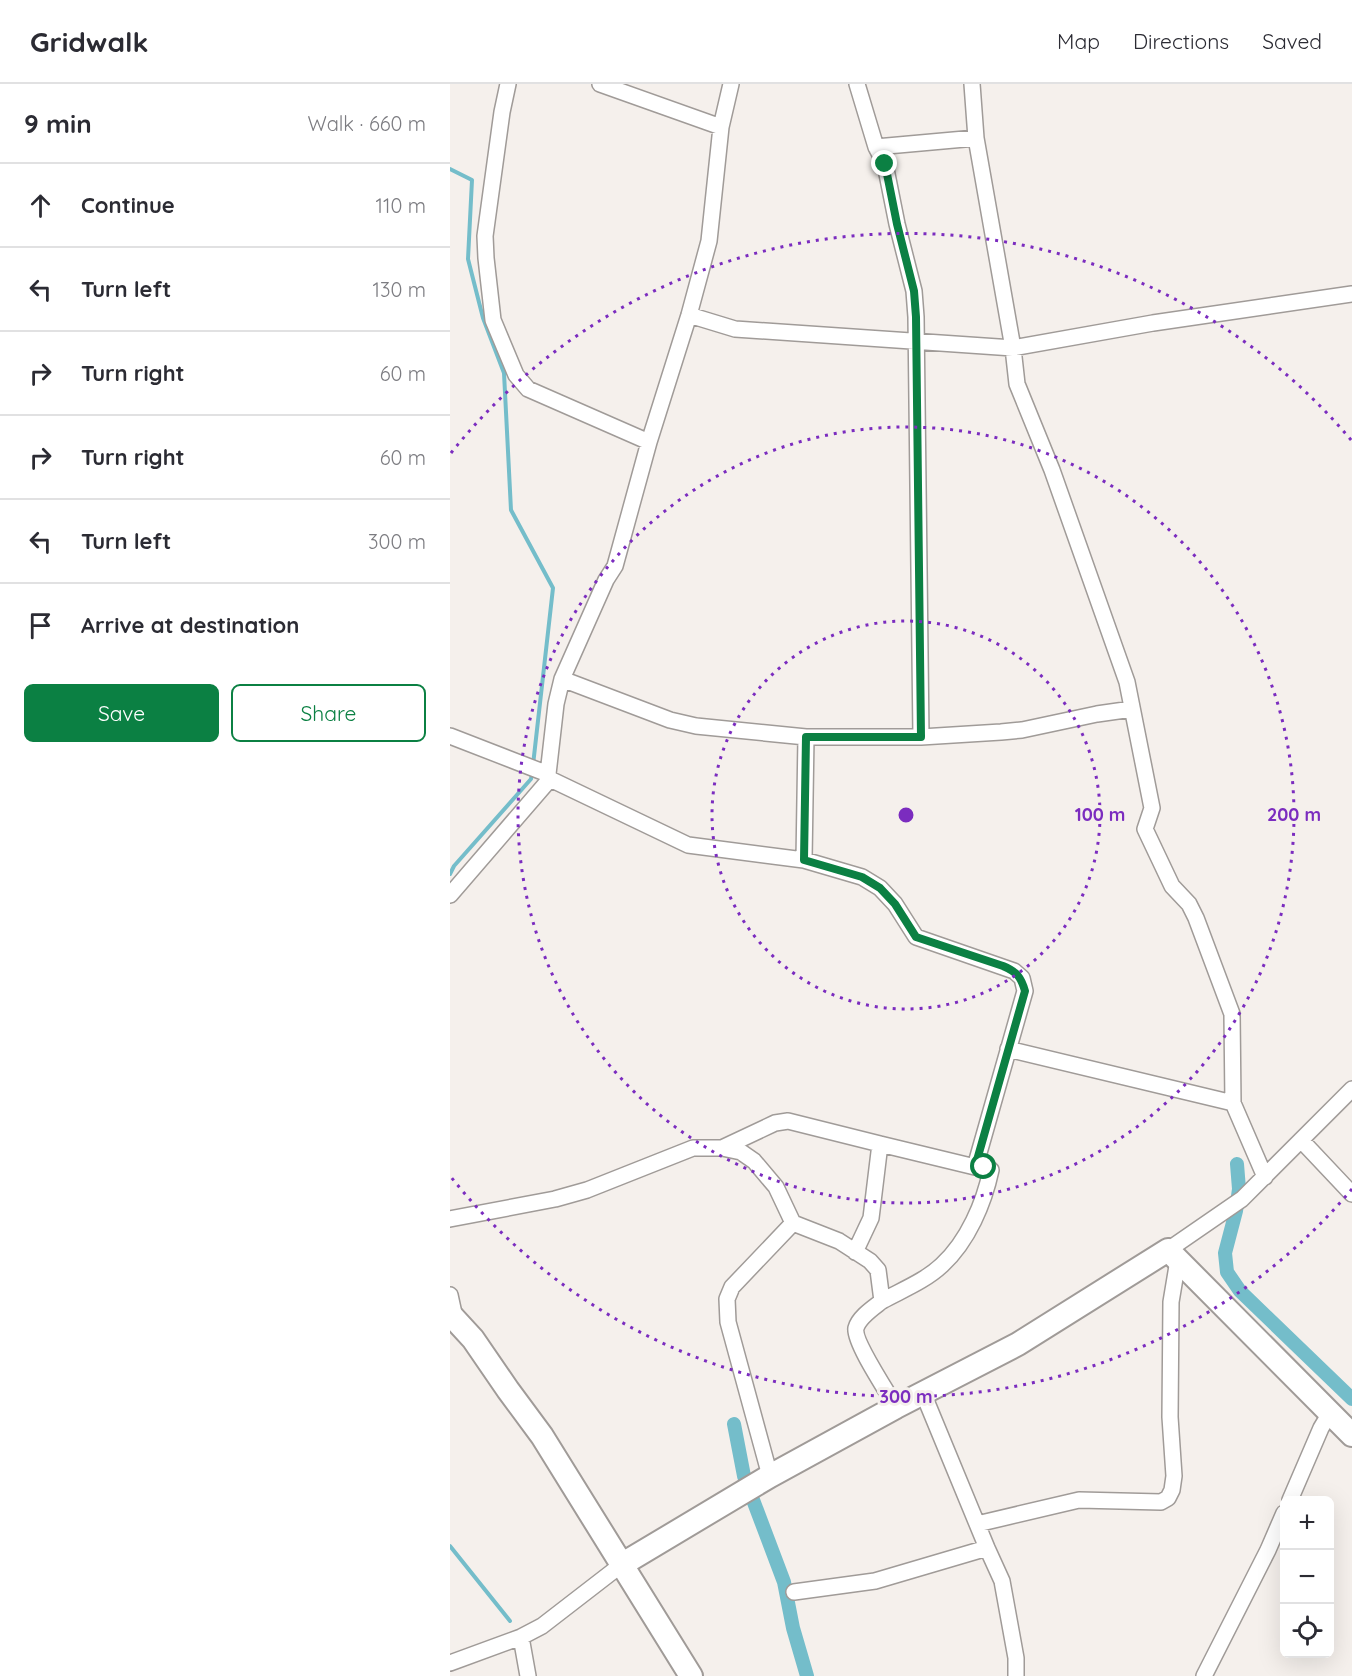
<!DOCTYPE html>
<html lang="en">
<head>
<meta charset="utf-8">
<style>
	body { margin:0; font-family:Quicksand,sans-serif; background:#f7f7f7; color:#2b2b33 }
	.controls { position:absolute; right:18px; bottom:18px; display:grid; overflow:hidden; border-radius:9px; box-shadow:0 6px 24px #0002 }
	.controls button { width:54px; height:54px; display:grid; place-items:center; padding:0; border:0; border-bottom:2px solid #e1e1e2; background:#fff; color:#2b2b33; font:30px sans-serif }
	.stop { position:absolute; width:18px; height:18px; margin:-14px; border:4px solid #0b8043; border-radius:50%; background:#fff }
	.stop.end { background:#0b8043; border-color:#fff; box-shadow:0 2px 6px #0008 }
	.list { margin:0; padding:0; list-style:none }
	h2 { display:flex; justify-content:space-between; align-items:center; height:78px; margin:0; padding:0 24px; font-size:26px }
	h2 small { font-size:20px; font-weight:400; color:#7c7c81 }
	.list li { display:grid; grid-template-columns:39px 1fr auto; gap:18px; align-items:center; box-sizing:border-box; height:84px; padding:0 24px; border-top:2px solid #e1e1e2 }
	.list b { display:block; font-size:22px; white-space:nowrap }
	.list em { font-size:20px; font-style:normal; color:#7c7c81 }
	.actions { display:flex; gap:12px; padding:18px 24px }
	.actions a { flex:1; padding:14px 0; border:2px solid #0b8043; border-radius:9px; text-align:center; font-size:21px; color:#0b8043 }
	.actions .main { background:#0b8043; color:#fff }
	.icon { flex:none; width:33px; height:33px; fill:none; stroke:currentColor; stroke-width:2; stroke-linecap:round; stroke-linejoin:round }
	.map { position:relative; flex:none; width:902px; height:1592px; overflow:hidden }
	header { display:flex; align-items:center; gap:36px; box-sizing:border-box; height:84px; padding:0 30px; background:#fff; border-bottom:2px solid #e1e1e2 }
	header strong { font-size:28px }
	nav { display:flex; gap:33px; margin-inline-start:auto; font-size:21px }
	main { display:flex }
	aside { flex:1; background:#fff }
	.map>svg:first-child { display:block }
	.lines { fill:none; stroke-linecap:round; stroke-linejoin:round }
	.stream { stroke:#74bdca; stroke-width:4 }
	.canal { stroke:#74bdca; stroke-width:14 }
	.street-casing { stroke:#a09b98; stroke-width:18 }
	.secondary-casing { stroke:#a09b98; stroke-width:26 }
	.street { stroke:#fff; stroke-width:15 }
	.secondary { stroke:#fff; stroke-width:22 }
	.route { stroke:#0b8043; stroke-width:8 }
	.ring { fill:none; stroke:#7b2cbf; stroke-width:3; stroke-dasharray:3 6 }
	.centre { fill:#7b2cbf; stroke:#f5f0ec; stroke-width:3 }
	.ring-label { font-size:18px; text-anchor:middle; font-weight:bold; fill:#7b2cbf; stroke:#f5f0ec; stroke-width:6; stroke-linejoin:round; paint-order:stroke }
</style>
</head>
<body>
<header>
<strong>Gridwalk</strong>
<nav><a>Map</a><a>Directions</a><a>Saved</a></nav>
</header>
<main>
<aside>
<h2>9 min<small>Walk · 660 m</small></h2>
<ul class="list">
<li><svg class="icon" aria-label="ahead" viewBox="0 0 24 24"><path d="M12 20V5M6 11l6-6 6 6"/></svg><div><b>Continue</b></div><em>110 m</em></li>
<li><svg class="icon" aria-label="left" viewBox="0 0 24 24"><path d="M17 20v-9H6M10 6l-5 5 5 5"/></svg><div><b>Turn left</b></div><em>130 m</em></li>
<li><svg class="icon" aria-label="right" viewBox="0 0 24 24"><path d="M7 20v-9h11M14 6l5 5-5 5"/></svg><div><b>Turn right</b></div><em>60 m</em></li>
<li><svg class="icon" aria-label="right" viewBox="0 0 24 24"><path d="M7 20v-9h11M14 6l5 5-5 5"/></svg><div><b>Turn right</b></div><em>60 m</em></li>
<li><svg class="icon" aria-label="left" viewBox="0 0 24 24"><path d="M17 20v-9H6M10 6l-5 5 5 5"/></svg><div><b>Turn left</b></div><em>300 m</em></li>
<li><svg class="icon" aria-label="arrive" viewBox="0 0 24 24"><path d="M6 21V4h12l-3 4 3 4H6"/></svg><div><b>Arrive at destination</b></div></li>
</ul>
<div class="actions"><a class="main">Save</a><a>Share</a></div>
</aside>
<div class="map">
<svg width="902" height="1592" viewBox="0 0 902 1592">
	<rect width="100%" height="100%" fill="#f5f0ec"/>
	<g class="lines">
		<path class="stream" d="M 0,85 L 22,96 L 18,175 L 33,234 L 54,289 L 61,426 L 103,504 L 83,681
			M 0,790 L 4,782 L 81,695 L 82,689
			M 0,1462 L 60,1537"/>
		<path class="canal" d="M 787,1080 L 789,1105 L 786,1127 L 775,1169 L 777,1188 L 790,1207 L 902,1315
			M 284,1340 L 294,1392 L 334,1498 L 343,1544 L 357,1592"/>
		<defs>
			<path id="street" d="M 58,0 L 52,28 L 35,152 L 36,174 L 43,236 L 66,291 L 78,305 L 199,358
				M 150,0 L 271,43
				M 407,0 L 426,63 L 435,80 L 447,140 L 464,207 L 466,233 L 471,653
				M 522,0 L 526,54
				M 426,63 L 526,54 L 563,264 L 567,300 L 602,386 L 677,598 L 702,724 L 695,745 L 722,802 L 739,820 L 746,834 L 782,930 L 783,1019 L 815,1093
				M 239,231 L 285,245 L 563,264 L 703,239 L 902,210
				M 112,595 L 220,636 L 246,642 L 356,653
				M 0,652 L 98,690
				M 100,695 L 238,761 L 354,776 L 356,653 L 471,653 L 551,648 L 572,646 L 647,630 L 682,625
				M 354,776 L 412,793 L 430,804 L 445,820 L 466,853 L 564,887 L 572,894 L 575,907 L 525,1083 L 430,1060 L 421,1134 L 405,1168
				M 0,811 L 100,695 L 98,690 L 106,620 L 112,595 L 156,496 L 165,482 L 199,358 L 239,231 L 259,157 L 271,43 L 281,0
				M 558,965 L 783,1019
				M 851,1056 L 902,1110
				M 272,1064 L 325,1039 L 338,1037 L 430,1060
				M 0,1135 L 105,1115 L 137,1106 L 243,1064 L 272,1064 L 291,1068 L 304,1077 L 326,1103 L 343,1139 L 389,1157 L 420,1177 L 428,1186 L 432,1217 C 423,1224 409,1233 406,1244 C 403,1257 438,1309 446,1323
				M 718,1166 L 792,1115 L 902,1005
				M 0,1211 L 5,1234
				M 432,1217 C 452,1206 475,1197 492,1181 C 518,1157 534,1119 541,1086 L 525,1083
				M 473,1309 L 537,1464 L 552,1497 L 566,1574 L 566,1592
				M 320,1392 L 278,1238 L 277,1215 L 282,1203 L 343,1139
				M 840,1416 L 871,1344 L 880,1329
				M 527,1440 L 629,1416 L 711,1418 L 718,1414 L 722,1406 L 724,1392 L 720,1333 L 721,1218 L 728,1176
				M 344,1508 L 425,1497 L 537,1464
				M 71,1553 L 78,1592
				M 0,1579 L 71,1553 L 92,1542 L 171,1481
				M 754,1592 L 818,1466 L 834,1429"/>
			<path id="secondary" d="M 0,1230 L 23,1255 L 58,1306 L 92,1352 L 241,1592
				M 171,1481 L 320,1392 L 446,1323 L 568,1260 L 718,1166 L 902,1351"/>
		</defs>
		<use href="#street" class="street-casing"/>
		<use href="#secondary" class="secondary-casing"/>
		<use href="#street" class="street"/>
		<use href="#secondary" class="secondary"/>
	</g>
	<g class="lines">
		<path class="route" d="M 435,80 L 447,140 L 464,207 L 466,233 L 471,653 L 356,653 L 354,776 L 412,793 L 430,804 L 445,820 L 466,853 L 553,882 C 567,888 571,893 575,907 L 525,1083 L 534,1083"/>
	</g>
	<g class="ring">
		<circle cx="456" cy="731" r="194"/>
		<circle cx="456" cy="731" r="388"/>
		<path d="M902 1105A582 582 0 0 1 1 1093M1 369A582 582 0 0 1 902 357"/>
	</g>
	<circle cx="456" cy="731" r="9" class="centre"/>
	<g class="ring-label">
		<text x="650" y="737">100 m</text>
		<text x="844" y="737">200 m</text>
		<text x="456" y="1319">300 m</text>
	</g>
</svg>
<div class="controls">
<button>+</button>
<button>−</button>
<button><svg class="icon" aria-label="locate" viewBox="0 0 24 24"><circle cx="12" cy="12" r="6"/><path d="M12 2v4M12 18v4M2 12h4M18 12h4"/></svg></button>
</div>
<div class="stop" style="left:534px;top:1083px"></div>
<div class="stop end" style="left:435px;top:80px"></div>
</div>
</main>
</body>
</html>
